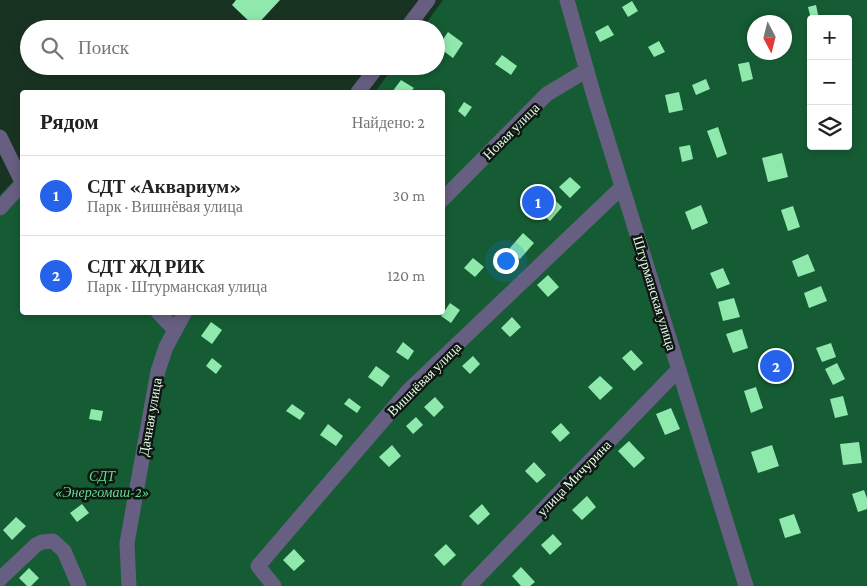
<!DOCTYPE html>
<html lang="ru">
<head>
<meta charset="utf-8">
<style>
	body { margin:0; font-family:"Crimson Pro",serif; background:#f6f6f6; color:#222 }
	.controls { position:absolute; right:15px; top:15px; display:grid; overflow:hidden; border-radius:5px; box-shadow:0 2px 8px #0003 }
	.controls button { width:45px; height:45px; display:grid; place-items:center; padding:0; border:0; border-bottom:1px solid #e0e0e0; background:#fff; color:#222; font:25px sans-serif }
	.compass { position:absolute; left:747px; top:15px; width:45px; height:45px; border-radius:50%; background:#fff; box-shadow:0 2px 8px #0003; rotate:173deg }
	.you { position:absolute; left:505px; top:260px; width:18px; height:18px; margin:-12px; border:4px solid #fff; border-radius:50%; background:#1a73e8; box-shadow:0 0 0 8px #1a73e833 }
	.badge { display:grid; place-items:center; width:32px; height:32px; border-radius:50%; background:#2563eb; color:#fff; font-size:16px; font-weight:700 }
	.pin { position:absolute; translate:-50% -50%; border:2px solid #fff; box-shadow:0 1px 5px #0006 }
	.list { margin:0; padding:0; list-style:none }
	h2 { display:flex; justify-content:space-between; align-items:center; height:65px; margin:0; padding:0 20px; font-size:21px }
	h2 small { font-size:16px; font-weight:400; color:#767676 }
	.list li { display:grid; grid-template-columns:32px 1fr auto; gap:15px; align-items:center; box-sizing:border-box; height:80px; padding:0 20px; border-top:1px solid #e0e0e0 }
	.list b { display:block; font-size:19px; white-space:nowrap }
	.list p { margin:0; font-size:16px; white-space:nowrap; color:#767676 }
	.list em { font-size:16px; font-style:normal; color:#767676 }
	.icon { flex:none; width:28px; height:28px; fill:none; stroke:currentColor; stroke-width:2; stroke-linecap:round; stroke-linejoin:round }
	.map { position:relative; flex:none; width:867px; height:586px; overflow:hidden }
	.search { position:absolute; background:#fff; box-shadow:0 2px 8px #0003; left:20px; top:20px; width:425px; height:55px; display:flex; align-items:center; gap:12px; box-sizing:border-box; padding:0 18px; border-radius:28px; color:#767676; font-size:19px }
	.panel { position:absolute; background:#fff; box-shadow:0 2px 8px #0003; left:20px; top:90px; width:425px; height:225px; border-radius:5px }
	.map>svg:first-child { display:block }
	.green { fill:#155c34; fill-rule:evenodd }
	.building { fill:#8fe9ad }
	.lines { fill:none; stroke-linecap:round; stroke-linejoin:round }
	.minor { stroke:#675f82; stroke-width:15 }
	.labels { text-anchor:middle; stroke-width:5; stroke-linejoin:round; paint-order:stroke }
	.street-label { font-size:14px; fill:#e9f8ed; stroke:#0d1810 }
	.park-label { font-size:14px; font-style:italic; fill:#65dc91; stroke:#0d1810 }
</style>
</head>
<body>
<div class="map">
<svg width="867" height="586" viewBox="0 0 867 586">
	<rect width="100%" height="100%" fill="#193322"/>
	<path class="green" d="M 443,0 L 867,0 L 867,586 L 0,586 L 0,195 L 22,172 L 22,312 L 442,312 L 442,92 L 375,92 L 394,66 L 436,66 L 436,29 L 422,29 ZM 811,19 L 848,19 L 848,146 L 811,146 ZM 754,22 L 784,22 L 784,52 L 754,52 Z"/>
	<path class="building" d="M 236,0 L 280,0 L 255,27 L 232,5 Z
		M 632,1 L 638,11 L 628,17 L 622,7 Z
		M 816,5 L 819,19 L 811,19 L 808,7 Z
		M 608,25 L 614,35 L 600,42 L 595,32 Z
		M 448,32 L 463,43 L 453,58 L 438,47 Z
		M 659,41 L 665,52 L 654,57 L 648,47 Z
		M 502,55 L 517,66 L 511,75 L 495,64 Z
		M 749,62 L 753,79 L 742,82 L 738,64 Z
		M 706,79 L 710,89 L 696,95 L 692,85 Z
		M 401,80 L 414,88 L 410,92 L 392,92 Z
		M 679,92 L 683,110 L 669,113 L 665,95 Z
		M 464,102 L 472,107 L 465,117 L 458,111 Z
		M 718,127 L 727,154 L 717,158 L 707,131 Z
		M 690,145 L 693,159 L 682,162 L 679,147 Z
		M 782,153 L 788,177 L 768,182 L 762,158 Z
		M 570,177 L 581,187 L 570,198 L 559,187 Z
		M 553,198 L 562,207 L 550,221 L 540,212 Z
		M 701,205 L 708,223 L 692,230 L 685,212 Z
		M 793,206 L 800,227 L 788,231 L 781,210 Z
		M 523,233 L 534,243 L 520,259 L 509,249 Z
		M 808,254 L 815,271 L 798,277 L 792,261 Z
		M 473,258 L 484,267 L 475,277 L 464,268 Z
		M 723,268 L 730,284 L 717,289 L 710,273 Z
		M 548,275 L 559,287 L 548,297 L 537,285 Z
		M 821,286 L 827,301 L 809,308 L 804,293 Z
		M 734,298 L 740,317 L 723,321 L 718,302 Z
		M 450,303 L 460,310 L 451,323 L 441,316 Z
		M 512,317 L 521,327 L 510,337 L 501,328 Z
		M 211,322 L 222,330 L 212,344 L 201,336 Z
		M 742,329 L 748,348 L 733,353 L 726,334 Z
		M 403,342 L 414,351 L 408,360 L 396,352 Z
		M 831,343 L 836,357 L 822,362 L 816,348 Z
		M 631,350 L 643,363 L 634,371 L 622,358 Z
		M 473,356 L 480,364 L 470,374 L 462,366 Z
		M 212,358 L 222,366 L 216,374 L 206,366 Z
		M 837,363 L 845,379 L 833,385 L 825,369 Z
		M 376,366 L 390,376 L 382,387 L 368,377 Z
		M 600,376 L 613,388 L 600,400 L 588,387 Z
		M 756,387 L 763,408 L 751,413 L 744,391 Z
		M 843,396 L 848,415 L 835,418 L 830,399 Z
		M 435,397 L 444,407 L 434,417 L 424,407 Z
		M 349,398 L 361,407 L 357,413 L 344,404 Z
		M 292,404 L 305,413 L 300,420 L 286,411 Z
		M 671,408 L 680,429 L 665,435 L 656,414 Z
		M 91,409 L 103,411 L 101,421 L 89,419 Z
		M 416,417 L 423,425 L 413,434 L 406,426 Z
		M 561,423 L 570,433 L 560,442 L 551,432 Z
		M 328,424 L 343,436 L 336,446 L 320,435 Z
		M 629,441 L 645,458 L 634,468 L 618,451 Z
		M 859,442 L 862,463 L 843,465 L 840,444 Z
		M 392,445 L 401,456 L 389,467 L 379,457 Z
		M 772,445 L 779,466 L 758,473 L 751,452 Z
		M 534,462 L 546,475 L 537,483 L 525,471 Z
		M 864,490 L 867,498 L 867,509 L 858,512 L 852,494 Z
		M 587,496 L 596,507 L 582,520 L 572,510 Z
		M 82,504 L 89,513 L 77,522 L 70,513 Z
		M 482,504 L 490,514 L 478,525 L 469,516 Z
		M 794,514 L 801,533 L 785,538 L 779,519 Z
		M 16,517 L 26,526 L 12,540 L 3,530 Z
		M 553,534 L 562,544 L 550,555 L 541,545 Z
		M 446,544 L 456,555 L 444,566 L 434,555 Z
		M 294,549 L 305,561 L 294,571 L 283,560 Z
		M 521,567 L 535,582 L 530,586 L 521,586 L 512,576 Z
		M 29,568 L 39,578 L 31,586 L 27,586 L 19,578 Z"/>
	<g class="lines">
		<path class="minor" d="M 567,0 L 594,96 L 746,586
			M 406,29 L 428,0
			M 358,92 L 378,66
			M 0,137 L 22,182
			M 442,200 L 547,94 L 587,70
			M 0,208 L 22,184
			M 158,312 L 175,330
			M 0,579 L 36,545 L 42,542 L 53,541 L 64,551 L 79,586
			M 129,586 L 127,543 L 158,371 L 166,347 L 185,312
			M 274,586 L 258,566 L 409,390 L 622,187
			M 469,586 L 679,369"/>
	</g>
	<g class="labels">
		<g class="street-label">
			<text transform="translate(511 131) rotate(-45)" y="5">Новая улица</text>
			<text transform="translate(655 293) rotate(73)" y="5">Штурманская улица</text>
			<text transform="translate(424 379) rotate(-45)" y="5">Вишнёвая улица</text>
			<text transform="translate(150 417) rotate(-80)" y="5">Дачная улица</text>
			<text transform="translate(574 478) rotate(-46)" y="5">улица Мичурина</text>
		</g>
		<g class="park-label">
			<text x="102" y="481">СДТ<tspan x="102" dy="16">«Энергомаш-2»</tspan></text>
		</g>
	</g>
</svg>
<div class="controls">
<button>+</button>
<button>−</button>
<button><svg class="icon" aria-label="layers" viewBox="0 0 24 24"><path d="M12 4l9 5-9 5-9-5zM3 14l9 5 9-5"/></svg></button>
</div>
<svg class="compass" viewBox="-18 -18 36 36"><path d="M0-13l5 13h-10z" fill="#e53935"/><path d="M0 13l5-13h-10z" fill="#767676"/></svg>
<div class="you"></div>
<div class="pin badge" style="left:538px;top:202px">1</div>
<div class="pin badge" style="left:776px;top:366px">2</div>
<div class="search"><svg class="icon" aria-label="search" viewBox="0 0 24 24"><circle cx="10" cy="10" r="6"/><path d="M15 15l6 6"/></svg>Поиск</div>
<section class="panel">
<h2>Рядом<small>Найдено: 2</small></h2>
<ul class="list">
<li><span class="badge">1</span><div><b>СДТ «Аквариум»</b><p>Парк · Вишнёвая улица</p></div><em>30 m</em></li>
<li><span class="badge">2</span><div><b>СДТ ЖД РИК</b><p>Парк · Штурманская улица</p></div><em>120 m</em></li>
</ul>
</section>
</div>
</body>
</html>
